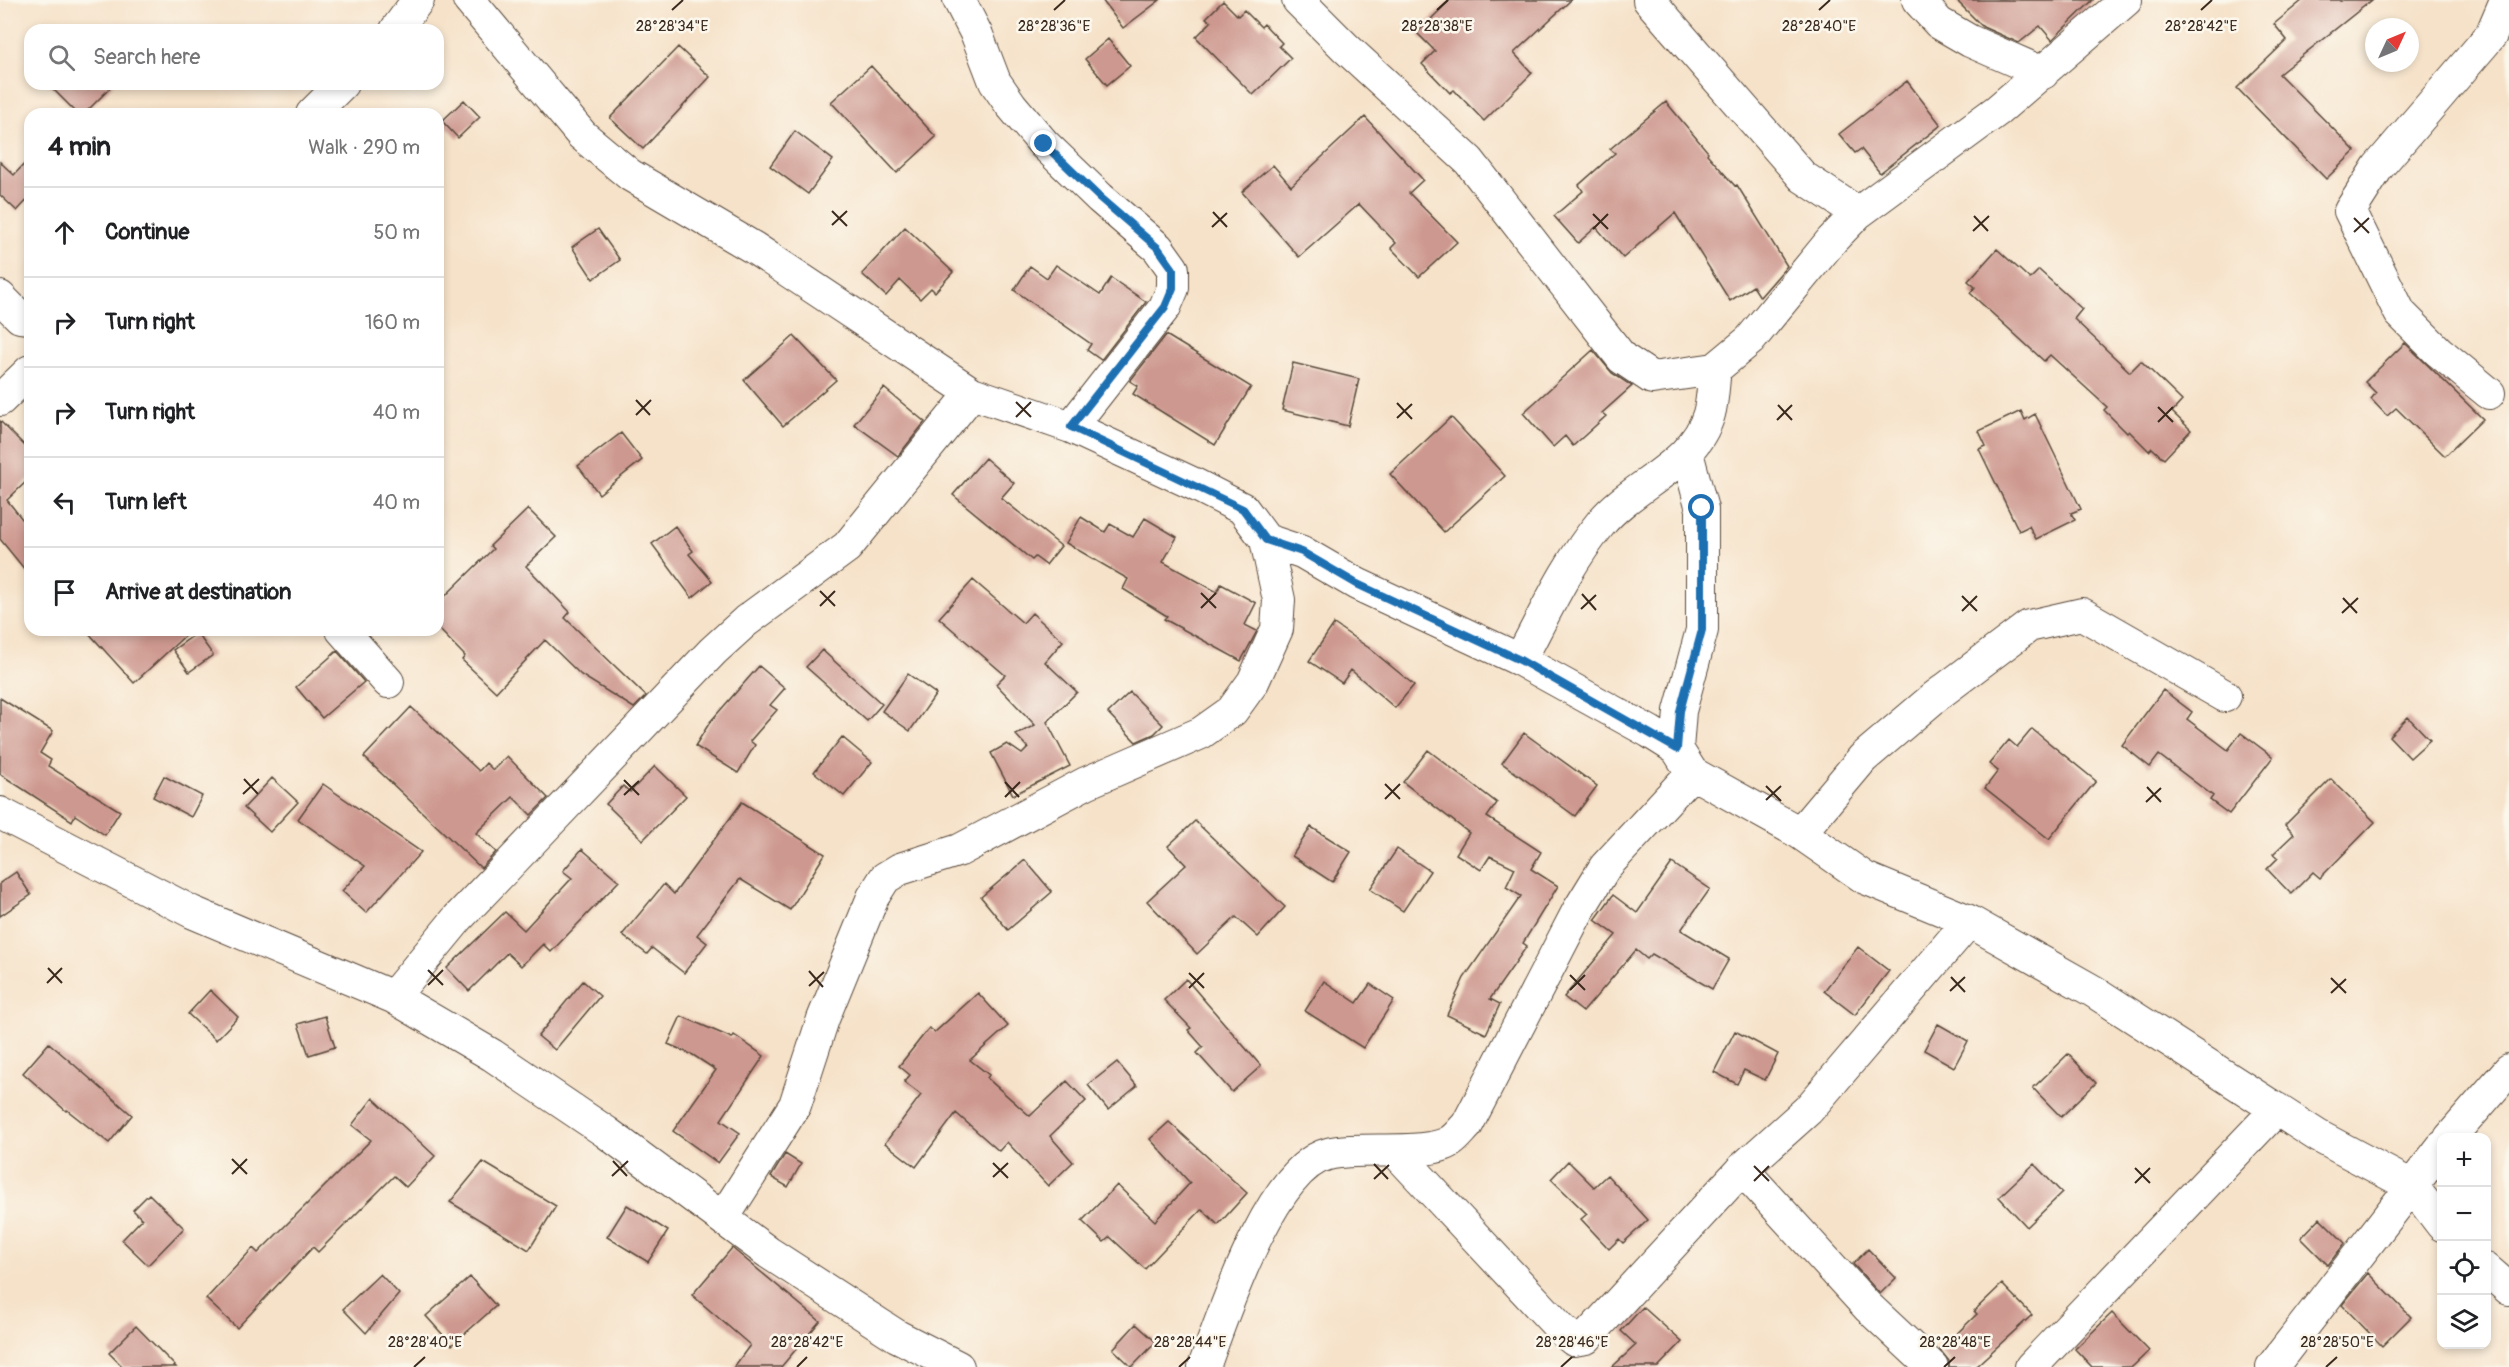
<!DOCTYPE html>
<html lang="en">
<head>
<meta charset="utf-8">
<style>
	body { margin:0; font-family:Pangolin,sans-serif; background:#f6f6f6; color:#202124 }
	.controls { position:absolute; right:18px; bottom:18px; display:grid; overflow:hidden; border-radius:12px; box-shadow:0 3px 9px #0003 }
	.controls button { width:54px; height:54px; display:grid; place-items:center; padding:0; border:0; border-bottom:2px solid #e0e0e0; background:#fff; color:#202124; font:30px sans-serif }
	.compass { position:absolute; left:2365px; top:18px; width:54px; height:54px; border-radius:50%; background:#fff; box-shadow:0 3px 9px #0003; rotate:46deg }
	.stop { position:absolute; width:18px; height:18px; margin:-14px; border:4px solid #1f6fb2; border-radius:50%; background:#fff }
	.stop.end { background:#1f6fb2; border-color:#fff; box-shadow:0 2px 6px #0008 }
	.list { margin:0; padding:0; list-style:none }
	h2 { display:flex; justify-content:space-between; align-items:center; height:78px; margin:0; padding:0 24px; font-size:26px }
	h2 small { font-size:20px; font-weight:400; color:#757577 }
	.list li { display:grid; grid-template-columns:39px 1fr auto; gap:18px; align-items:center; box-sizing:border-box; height:90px; padding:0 24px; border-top:2px solid #e0e0e0 }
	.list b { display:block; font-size:22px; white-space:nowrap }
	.list em { font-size:20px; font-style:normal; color:#757577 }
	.icon { flex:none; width:33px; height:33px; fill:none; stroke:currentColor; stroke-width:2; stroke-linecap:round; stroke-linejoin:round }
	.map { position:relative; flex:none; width:2509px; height:1367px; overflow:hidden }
	.search { position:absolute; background:#fff; box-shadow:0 3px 9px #0003; left:24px; top:24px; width:420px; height:66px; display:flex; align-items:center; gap:15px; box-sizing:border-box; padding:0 21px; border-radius:18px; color:#757577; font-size:22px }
	.panel { position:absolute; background:#fff; box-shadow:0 3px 9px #0003; left:24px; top:108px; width:420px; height:528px; border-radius:18px }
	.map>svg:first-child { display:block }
	.building { fill:#cd988f }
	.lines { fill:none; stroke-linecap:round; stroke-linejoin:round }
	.minor-casing { stroke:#574638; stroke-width:34 }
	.minor { stroke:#fff; stroke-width:32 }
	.route { stroke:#1f6fb2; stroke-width:8 }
	.ticks { fill:none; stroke:#3b2a1e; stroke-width:2 }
	.ticks-label { font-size:15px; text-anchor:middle; fill:#3b2a1e; stroke:#fbf7ec; stroke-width:5; stroke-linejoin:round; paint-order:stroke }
</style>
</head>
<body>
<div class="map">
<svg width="2509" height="1367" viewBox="0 0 2509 1367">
	<rect width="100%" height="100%" fill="#fbf7ec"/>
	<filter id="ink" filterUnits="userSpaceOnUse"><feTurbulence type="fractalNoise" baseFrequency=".0167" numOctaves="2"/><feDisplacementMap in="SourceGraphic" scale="12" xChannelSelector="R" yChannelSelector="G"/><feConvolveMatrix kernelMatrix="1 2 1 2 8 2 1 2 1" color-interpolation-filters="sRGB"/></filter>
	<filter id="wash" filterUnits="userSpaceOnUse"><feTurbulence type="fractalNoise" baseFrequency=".008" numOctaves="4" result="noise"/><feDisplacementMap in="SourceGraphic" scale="24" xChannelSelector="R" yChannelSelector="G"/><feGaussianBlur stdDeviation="1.35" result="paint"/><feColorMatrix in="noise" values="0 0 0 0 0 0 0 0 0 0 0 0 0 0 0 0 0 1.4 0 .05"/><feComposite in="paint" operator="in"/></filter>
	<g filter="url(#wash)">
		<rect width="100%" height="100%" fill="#f6e2c9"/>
		<g id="blocks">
			<path class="building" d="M 1102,0 L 1160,0 L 1123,28 Z
				M 1450,0 L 1571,0 L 1514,53 L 1532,73 L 1484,121 L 1454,90 L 1450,93 L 1422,64 L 1435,51 L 1417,33 Z
				M 1956,0 L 2093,0 L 2052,40 L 2040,26 L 2019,43 L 1983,27 Z
				M 2303,0 L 2372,0 L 2279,74 L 2355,151 L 2326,179 L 2237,88 L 2287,40 L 2274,24 Z
				M 1223,1 L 1238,16 L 1244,10 L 1261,27 L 1264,24 L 1282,43 L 1279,46 L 1291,58 L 1253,95 L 1196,37 L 1211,22 L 1206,18 Z
				M 1108,39 L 1130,66 L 1107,85 L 1085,59 Z
				M 678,47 L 710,77 L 643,149 L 610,118 Z
				M 871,66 L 936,137 L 897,173 L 831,102 Z
				M 1907,81 L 1941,125 L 1880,173 L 1861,149 L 1855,153 L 1839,134 Z
				M 48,84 L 114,84 L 84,114 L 78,114 Z
				M 464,100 L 480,117 L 458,138 L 442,121 Z
				M 1666,102 L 1708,152 L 1707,154 L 1735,186 L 1737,185 L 1787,266 L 1760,297 L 1753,286 L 1730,301 L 1675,213 L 1623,258 L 1596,227 L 1578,243 L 1554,216 L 1583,191 L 1579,185 L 1615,153 L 1610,149 Z
				M 1365,117 L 1423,180 L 1409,193 L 1457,242 L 1419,277 L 1391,248 L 1396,243 L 1359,204 L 1299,257 L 1242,192 L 1273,165 L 1291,186 Z
				M 795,131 L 833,160 L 808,194 L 770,166 Z
				M 30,158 L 30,197 L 17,211 L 0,195 L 0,162 L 14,175 Z
				M 905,227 L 953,272 L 935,292 L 931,288 L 920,299 L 900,280 L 886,296 L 862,274 Z
				M 598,229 L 620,260 L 593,279 L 572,247 Z
				M 1997,249 L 2030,279 L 2039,270 L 2082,309 L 2074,319 L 2130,372 L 2141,361 L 2182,401 L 2172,412 L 2191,430 L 2164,459 L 2152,448 L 2149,451 L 2129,431 L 2127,433 L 2104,410 L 2107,407 L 2050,355 L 2044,361 L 1970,293 L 1975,287 L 1968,281 Z
				M 1056,265 L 1100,295 L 1111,278 L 1146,302 L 1101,360 L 1087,350 L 1091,344 L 1014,290 L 1030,266 L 1047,278 Z
				M 1166,335 L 1251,387 L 1215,445 L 1133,394 L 1138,386 L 1130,381 Z
				M 794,336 L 836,380 L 783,426 L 744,380 Z
				M 2405,343 L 2483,419 L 2445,456 L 2396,408 L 2387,416 L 2371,399 L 2376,393 L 2365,382 Z
				M 1593,350 L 1612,373 L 1632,386 L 1602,413 L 1606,416 L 1573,446 L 1565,436 L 1553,447 L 1523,413 Z
				M 1293,363 L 1359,379 L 1348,426 L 1282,410 Z
				M 884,388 L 925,422 L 898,456 L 854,424 Z
				M 2021,411 L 2025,420 L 2035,414 L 2081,509 L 2071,513 L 2075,520 L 2036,539 L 2029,526 L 2019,531 L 1979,449 L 1986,446 L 1979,431 Z
				M 1451,417 L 1505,476 L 1444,532 L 1390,474 Z
				M 0,421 L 30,451 L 30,478 L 7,500 L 30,529 L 30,576 L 0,539 Z
				M 621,433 L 642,460 L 599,494 L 578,466 Z
				M 985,458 L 1014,483 L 1001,498 L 1061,546 L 1046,565 L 1035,557 L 1032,560 L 953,495 Z
				M 528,509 L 556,537 L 526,566 L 570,612 L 565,618 L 646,696 L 634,708 L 581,675 L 545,640 L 496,692 L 462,660 L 465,656 L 438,628 L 438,603 L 493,549 L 490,546 Z
				M 1081,517 L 1105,532 L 1110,524 L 1133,537 L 1145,518 L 1177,537 L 1163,562 L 1217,592 L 1221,584 L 1256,603 L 1245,625 L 1257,631 L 1241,661 L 1164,619 L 1167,616 L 1123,589 L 1128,579 L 1066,543 Z
				M 675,526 L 693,551 L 689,554 L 712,581 L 692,598 L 652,544 Z
				M 973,580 L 1023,623 L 1032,613 L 1063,641 L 1045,662 L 1077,692 L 1047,722 L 1070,766 L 1013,795 L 991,753 L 1007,744 L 1022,754 L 1028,748 L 1016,735 L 1035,725 L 996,684 L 1005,675 L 939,618 Z
				M 1334,624 L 1369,648 L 1414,685 L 1395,708 L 1351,670 L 1342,683 L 1309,661 Z
				M 86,630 L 191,630 L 134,683 Z
				M 197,633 L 213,655 L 189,672 L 173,650 Z
				M 822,650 L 882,704 L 867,721 L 806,667 Z
				M 337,651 L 364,682 L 322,718 L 296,687 Z
				M 759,666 L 785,688 L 770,705 L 777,710 L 750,741 L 755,745 L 738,773 L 695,746 L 710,722 Z
				M 908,674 L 936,694 L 910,731 L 882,711 Z
				M 2163,690 L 2192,712 L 2187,719 L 2228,750 L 2241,733 L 2273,757 L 2229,814 L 2210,800 L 2213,796 L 2159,755 L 2150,767 L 2122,745 Z
				M 1130,692 L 1163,725 L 1154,734 L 1136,742 L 1108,713 Z
				M 0,698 L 53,731 L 40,753 L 51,760 L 48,766 L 120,811 L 105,835 L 75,815 L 72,821 L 0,774 Z
				M 411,707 L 479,771 L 486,763 L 493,770 L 507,756 L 548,798 L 531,815 L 513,797 L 476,833 L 496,852 L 481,868 L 364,757 Z
				M 2408,717 L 2430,740 L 2410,758 L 2389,736 Z
				M 2032,729 L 2096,781 L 2049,839 L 1985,788 L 1998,771 L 1989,764 L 2009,740 L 2017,747 Z
				M 1524,733 L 1597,786 L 1575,816 L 1502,763 Z
				M 842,737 L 872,762 L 844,796 L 814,772 Z
				M 1428,750 L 1497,803 L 1487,817 L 1541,852 L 1531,869 L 1558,886 L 1523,943 L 1527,946 L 1490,999 L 1500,1004 L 1486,1034 L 1447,1015 L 1464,978 L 1521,896 L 1506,887 L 1515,868 L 1490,856 L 1481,870 L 1456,854 L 1469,833 L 1403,782 Z
				M 655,766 L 686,796 L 643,840 L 606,804 L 623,786 L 630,792 Z
				M 164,776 L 202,796 L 191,817 L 153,797 Z
				M 272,778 L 298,802 L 270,832 L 244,808 Z
				M 2331,779 L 2375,822 L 2320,878 L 2313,872 L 2291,894 L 2267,869 L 2278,858 L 2273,854 L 2294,834 L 2285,825 Z
				M 323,784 L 421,852 L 366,913 L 342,891 L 365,866 L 298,819 Z
				M 742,802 L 825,854 L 790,910 L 740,879 L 697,935 L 707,943 L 684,973 L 652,948 L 647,954 L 622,935 L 664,884 L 674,894 Z
				M 1195,821 L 1285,907 L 1258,937 L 1236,917 L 1197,954 L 1147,901 L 1186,865 L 1168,846 Z
				M 1311,827 L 1351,852 L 1332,882 L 1292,856 Z
				M 582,849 L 619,881 L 551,952 L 543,944 L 521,966 L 507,953 L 469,991 L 447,968 L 505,912 L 524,930 L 572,878 L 563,871 Z
				M 1397,849 L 1430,871 L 1403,911 L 1370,889 Z
				M 1025,860 L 1052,892 L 1008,930 L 981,897 Z
				M 1672,863 L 1710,889 L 1681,930 L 1729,959 L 1712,989 L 1652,954 L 1647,959 L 1636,950 L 1583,1012 L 1564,997 L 1616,935 L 1595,920 L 1613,895 L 1637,913 Z
				M 16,872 L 31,895 L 0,916 L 0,883 Z
				M 1858,947 L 1889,971 L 1855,1015 L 1824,991 Z
				M 1186,979 L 1261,1066 L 1232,1092 L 1197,1053 L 1203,1047 L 1188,1030 L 1191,1028 L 1164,1000 Z
				M 583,981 L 600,996 L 555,1050 L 538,1036 Z
				M 1324,981 L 1357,1003 L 1370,984 L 1394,1000 L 1363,1048 L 1305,1011 Z
				M 210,990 L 238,1017 L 216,1040 L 188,1014 Z
				M 978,993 L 1008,1026 L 970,1060 L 989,1075 L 987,1078 L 1030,1116 L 1067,1081 L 1086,1101 L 1050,1136 L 1073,1162 L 1048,1186 L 1007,1142 L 999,1151 L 956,1113 L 916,1167 L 885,1143 L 921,1095 L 904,1082 L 910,1075 L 899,1066 L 929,1028 L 935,1032 Z
				M 325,1016 L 335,1047 L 309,1055 L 298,1024 Z
				M 681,1016 L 732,1038 L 734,1035 L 764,1056 L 721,1120 L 740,1133 L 718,1163 L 673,1131 L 716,1070 L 693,1055 L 668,1044 Z
				M 1938,1024 L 1968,1041 L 1954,1067 L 1924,1050 Z
				M 1735,1031 L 1778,1054 L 1765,1080 L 1744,1070 L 1737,1084 L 1714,1072 Z
				M 49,1043 L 132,1115 L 109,1143 L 67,1110 L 66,1111 L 23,1073 Z
				M 2068,1054 L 2096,1083 L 2061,1117 L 2033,1088 Z
				M 1117,1062 L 1137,1086 L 1108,1110 L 1088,1085 Z
				M 373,1098 L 435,1156 L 406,1187 L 394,1176 L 318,1252 L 313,1247 L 237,1328 L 206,1299 L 253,1248 L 258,1253 L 371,1140 L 352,1125 Z
				M 1169,1122 L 1247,1193 L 1218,1225 L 1202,1209 L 1145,1269 L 1110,1237 L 1104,1242 L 1082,1221 L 1117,1185 L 1155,1221 L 1190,1183 L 1150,1139 Z
				M 785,1154 L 801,1164 L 788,1187 L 771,1177 Z
				M 1568,1161 L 1594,1187 L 1607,1175 L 1648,1220 L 1623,1243 L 1619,1239 L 1609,1249 L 1581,1219 L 1587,1214 L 1551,1179 Z
				M 483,1162 L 556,1206 L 529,1250 L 450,1202 Z
				M 2034,1164 L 2062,1193 L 2027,1227 L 1999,1197 Z
				M 149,1194 L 184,1228 L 148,1265 L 122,1240 L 142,1219 L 133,1210 Z
				M 627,1205 L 668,1231 L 648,1262 L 607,1237 Z
				M 2320,1218 L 2345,1243 L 2328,1265 L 2301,1238 Z
				M 732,1248 L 820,1321 L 781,1367 L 734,1367 L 750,1345 L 692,1295 Z
				M 1868,1249 L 1896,1278 L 1880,1294 L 1853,1264 Z
				M 2368,1273 L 2411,1317 L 2382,1346 L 2342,1305 Z
				M 380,1274 L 399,1294 L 366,1333 L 343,1309 Z
				M 470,1277 L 496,1306 L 452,1345 L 426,1316 Z
				M 2002,1284 L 2032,1315 L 1975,1367 L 1949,1367 L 1949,1361 L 1940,1350 L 1977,1314 L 1974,1311 Z
				M 1643,1307 L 1682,1342 L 1658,1367 L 1612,1367 L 1636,1345 L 1621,1331 Z
				M 2112,1313 L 2149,1351 L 2132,1367 L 2092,1367 L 2075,1349 Z
				M 1136,1324 L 1156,1342 L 1132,1367 L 1113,1349 Z
				M 136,1326 L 176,1367 L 123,1367 L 109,1353 Z"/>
		</g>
	</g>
	<g filter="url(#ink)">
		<use href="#blocks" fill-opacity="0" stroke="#574638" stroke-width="1.5"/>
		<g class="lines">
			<defs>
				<path id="minor" d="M 469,0 L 582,135 L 630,175 L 754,248 L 972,393 L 1071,427 L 1194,484 L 1243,509 L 1266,540 L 1302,552 L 1357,584 L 1520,660 L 1650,732 L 1677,749 L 1692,773 L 1800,833 L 1865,878 L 1969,921 L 2093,991 L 2318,1136 L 2412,1186 L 2442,1225
					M 959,0 L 977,35 L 995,82 L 1011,105 L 1044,144 L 1100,198 L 1158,248 L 1173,269 L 1173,288 L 1165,307 L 1071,427
					M 1298,0 L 1346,48 L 1469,161 L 1622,358 L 1652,378 L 1715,369 L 1750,340 L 1832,240 L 1858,213 L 1998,110 L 2126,0
					M 1649,0 L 1803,177 L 1858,213
					M 1918,0 L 1939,23 L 1970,41 L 2043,73
					M 396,30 L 418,0
					M 312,114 L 342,84
					M 0,297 L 20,317 L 30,318
					M 2489,393 L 2438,351 L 2400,313 L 2350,211 L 2378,167 L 2491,35 L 2506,0
					M 0,400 L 30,371
					M 342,630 L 388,682
					M 1520,660 C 1545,613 1567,564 1601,523 C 1633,484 1694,466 1709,414 C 1713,400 1713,383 1715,369
					M 1677,749 L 1680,711 L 1702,630 L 1702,509 L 1687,453
					M 0,813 L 192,912 L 393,997 L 492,1055 L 606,1132 L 769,1253 L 897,1336 L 958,1367
					M 1800,833 L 1863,758 L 1936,696 L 2029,626 L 2082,614 L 2225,696
					M 393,997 L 458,918 L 713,651 L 746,621 L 847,547 L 972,393
					M 2450,1138 L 2509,1070
					M 1395,1151 L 1563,1331 L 1574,1340 L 1586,1338 L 1742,1169 L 1808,1110 L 1969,921
					M 1742,1169 L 1868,1307 L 1932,1367
					M 723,1218 L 795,1105 L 823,1019 L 873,897 L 885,878 L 900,869 L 960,850 L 1086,783 L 1201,733 L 1232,711 L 1253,682 L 1277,629 L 1279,600 L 1266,540
					M 2486,1269 L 2509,1289
					M 1204,1367 C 1223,1315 1271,1168 1328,1154 C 1357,1146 1428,1157 1451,1141 C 1457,1137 1462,1130 1467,1125 L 1578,911 L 1605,867 L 1692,773
					M 2031,1367 L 2277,1109
					M 2272,1367 L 2442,1147"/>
			</defs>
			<use href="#minor" class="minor-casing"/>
			<use href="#minor" class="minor"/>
		</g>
	</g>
	<g class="lines" filter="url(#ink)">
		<path class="route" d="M 1044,144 L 1100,198 L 1158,248 L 1173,269 L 1173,288 L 1165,307 L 1071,427 L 1243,509 L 1266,540 L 1302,552 L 1357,584 L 1520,660 L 1677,749 L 1680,711 L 1702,630 L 1702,508"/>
	</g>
	<path class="ticks" d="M 672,10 L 683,0M 1054,10 L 1065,0M 1437,10 L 1448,0M 1819,10 L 1830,0M 2201,10 L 2212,0M 832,211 L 847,226M 1213,212 L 1227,227M 1593,214 L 1608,229M 1974,216 L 1988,231M 2354,218 L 2369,233M 832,225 L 847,211M 1212,227 L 1227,213M 1593,229 L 1608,214M 1973,231 L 1989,216M 2354,232 L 2369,218M 636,400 L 650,415M 1016,402 L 1031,417M 1397,403 L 1412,419M 1778,405 L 1792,420M 2158,407 L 2173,422M 636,415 L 651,400M 1016,417 L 1031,402M 1397,418 L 1412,404M 1777,420 L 1792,405M 2158,422 L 2173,407M 820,591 L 835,606M 1201,593 L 1216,608M 1582,594 L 1596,610M 1962,596 L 1977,611M 2343,598 L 2357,613M 820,606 L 835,591M 1201,608 L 1216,593M 1581,609 L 1596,595M 1962,611 L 1977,596M 2342,613 L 2358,598M 244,779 L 258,794M 624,780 L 639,795M 1005,782 L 1019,797M 1385,784 L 1400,799M 1766,786 L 1781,801M 2147,787 L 2161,802M 243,794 L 259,779M 624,795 L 639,781M 1005,797 L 1020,782M 1385,799 L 1400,784M 1766,800 L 1781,786M 2146,802 L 2161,788M 48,968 L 62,983M 428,970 L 443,985M 809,971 L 823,987M 1189,973 L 1204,988M 1570,975 L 1585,990M 1951,977 L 1965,992M 2331,978 L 2346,993M 47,983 L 62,968M 428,985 L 443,970M 809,986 L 824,972M 1189,988 L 1204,973M 1570,990 L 1585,975M 1950,991 L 1965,977M 2331,993 L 2346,979M 232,1159 L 247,1174M 613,1161 L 627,1176M 993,1163 L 1008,1178M 1374,1164 L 1388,1179M 1754,1166 L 1769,1181M 2135,1168 L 2150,1183M 232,1174 L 247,1159M 612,1176 L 628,1161M 993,1177 L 1008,1163M 1374,1179 L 1389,1165M 1754,1181 L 1769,1166M 2135,1183 L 2150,1168M 414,1367 L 425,1357M 797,1367 L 807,1357M 1179,1367 L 1190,1357M 1561,1367 L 1572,1357M 1944,1367 L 1955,1357M 2326,1367 L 2337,1357"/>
	<g class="ticks-label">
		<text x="672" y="31">28°28'34"E</text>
		<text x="1054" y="31">28°28'36"E</text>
		<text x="1437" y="31">28°28'38"E</text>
		<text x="1819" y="31">28°28'40"E</text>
		<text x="2201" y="31">28°28'42"E</text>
		<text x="425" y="1347">28°28'40"E</text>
		<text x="807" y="1347">28°28'42"E</text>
		<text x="1190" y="1347">28°28'44"E</text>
		<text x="1572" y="1347">28°28'46"E</text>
		<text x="1955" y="1347">28°28'48"E</text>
		<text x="2337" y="1347">28°28'50"E</text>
	</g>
</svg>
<div class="controls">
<button>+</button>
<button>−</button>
<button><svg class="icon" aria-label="locate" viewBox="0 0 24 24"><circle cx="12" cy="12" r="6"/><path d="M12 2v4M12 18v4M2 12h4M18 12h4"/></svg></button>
<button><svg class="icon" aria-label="layers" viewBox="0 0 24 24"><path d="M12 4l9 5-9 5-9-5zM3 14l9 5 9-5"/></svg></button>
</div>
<svg class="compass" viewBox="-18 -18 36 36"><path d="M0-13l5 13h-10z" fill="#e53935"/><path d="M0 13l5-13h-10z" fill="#757577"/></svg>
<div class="stop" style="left:1702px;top:508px"></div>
<div class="stop end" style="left:1044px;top:144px"></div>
<div class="search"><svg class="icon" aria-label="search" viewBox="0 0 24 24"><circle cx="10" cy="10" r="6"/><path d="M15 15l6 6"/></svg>Search here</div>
<section class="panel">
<h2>4 min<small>Walk · 290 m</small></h2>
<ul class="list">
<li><svg class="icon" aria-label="ahead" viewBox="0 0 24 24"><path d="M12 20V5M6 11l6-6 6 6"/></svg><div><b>Continue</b></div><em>50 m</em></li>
<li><svg class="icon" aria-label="right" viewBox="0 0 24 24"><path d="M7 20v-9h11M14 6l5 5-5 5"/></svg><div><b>Turn right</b></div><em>160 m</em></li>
<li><svg class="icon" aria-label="right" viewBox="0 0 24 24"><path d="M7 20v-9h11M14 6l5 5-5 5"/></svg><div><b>Turn right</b></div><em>40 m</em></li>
<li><svg class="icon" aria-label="left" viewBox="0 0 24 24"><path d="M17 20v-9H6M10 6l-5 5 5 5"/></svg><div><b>Turn left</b></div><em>40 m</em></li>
<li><svg class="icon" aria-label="arrive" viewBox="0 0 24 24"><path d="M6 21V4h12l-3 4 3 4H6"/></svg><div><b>Arrive at destination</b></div></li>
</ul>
</section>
</div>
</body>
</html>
